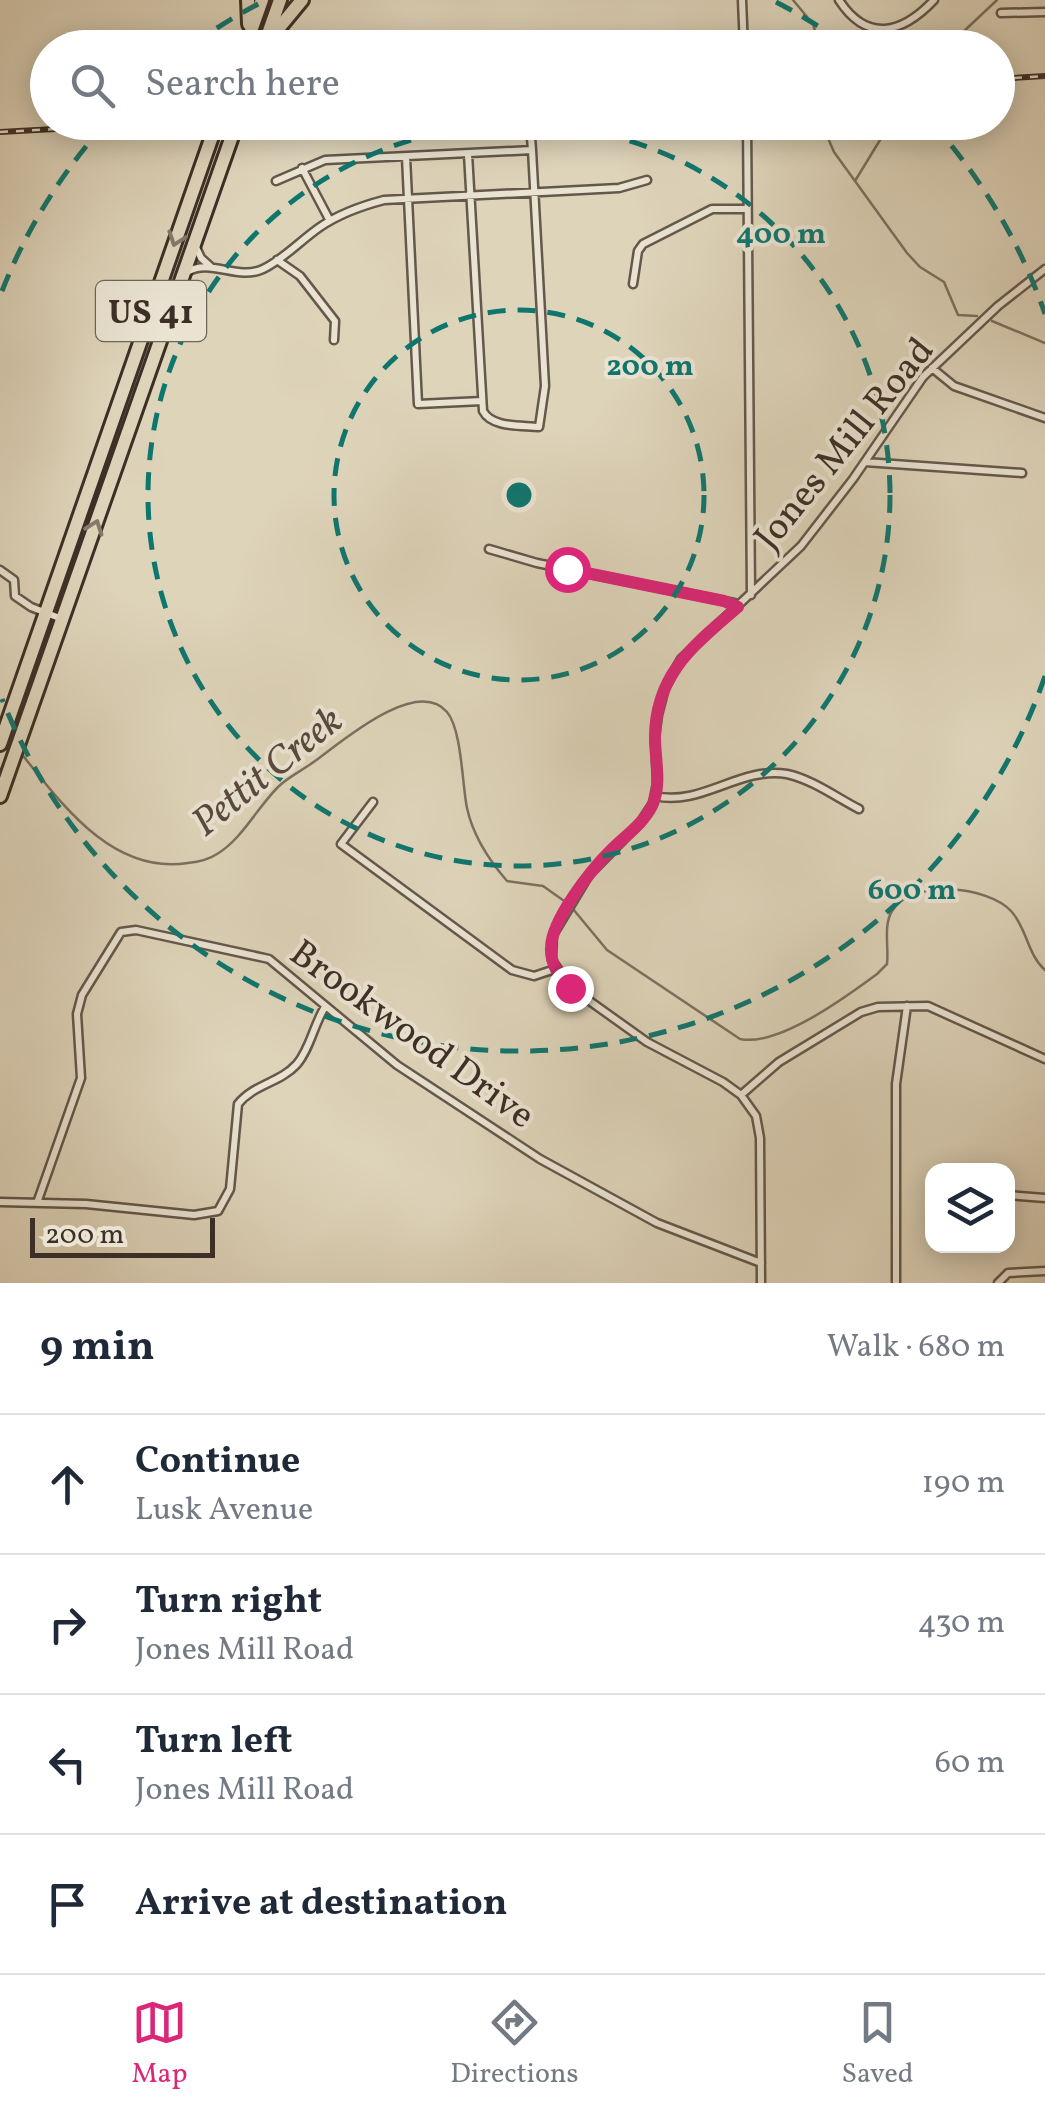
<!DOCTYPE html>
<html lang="en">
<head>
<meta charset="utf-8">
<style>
	body { margin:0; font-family:Vollkorn,serif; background:#f6f6f7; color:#1f2937 }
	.controls { position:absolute; right:30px; bottom:30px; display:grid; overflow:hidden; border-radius:20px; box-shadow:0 5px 25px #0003 }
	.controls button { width:90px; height:90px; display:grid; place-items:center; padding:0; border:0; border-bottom:2px solid #e0e1e3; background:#fff; color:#1f2937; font:50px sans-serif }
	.scale { position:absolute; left:30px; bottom:25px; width:185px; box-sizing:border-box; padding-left:10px; border:5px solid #3c2f26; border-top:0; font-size:28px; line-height:35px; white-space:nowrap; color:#3c2f26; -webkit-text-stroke:8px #eae3d2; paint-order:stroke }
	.stop { position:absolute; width:30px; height:30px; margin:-22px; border:8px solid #db2777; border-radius:50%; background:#fff }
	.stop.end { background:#db2777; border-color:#fff; box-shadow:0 2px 10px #0008 }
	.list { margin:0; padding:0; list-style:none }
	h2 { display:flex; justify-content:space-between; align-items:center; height:130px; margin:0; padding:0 40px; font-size:42px }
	h2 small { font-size:32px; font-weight:400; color:#747a83 }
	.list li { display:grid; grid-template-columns:65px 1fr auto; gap:30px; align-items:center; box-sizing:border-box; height:140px; padding:0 40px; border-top:2px solid #e0e1e3 }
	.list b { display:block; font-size:38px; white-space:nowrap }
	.list p { margin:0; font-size:32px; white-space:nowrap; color:#747a83 }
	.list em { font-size:32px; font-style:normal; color:#747a83 }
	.icon { flex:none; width:55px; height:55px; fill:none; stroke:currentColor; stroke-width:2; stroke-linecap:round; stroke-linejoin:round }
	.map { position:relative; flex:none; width:1045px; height:1283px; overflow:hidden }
	.search { position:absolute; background:#fff; box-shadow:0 5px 25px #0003; left:30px; right:30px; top:30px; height:110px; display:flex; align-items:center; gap:25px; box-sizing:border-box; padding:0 35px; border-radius:55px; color:#747a83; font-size:38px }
	.sheet { height:690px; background:#fff }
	nav { display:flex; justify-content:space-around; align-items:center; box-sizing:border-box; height:140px; border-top:2px solid #e0e1e3; background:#fff; font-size:28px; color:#747a83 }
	nav a { display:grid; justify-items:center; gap:5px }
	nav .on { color:#db2777 }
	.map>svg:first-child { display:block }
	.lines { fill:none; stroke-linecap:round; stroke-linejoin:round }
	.stream { stroke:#7c7061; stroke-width:2.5 }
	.street-casing { stroke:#64584b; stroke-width:11 }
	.highway-casing { stroke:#3c2f26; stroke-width:18 }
	.street { stroke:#eae3d2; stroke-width:6 }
	.highway { stroke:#ded4ba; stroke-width:12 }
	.rail-casing { stroke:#3c2f26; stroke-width:6 }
	.rail { stroke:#eae3d2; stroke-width:2.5; stroke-dasharray:8; stroke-linecap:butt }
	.oneway { stroke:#857969 }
	.route { stroke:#db2777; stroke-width:12 }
	.ring { fill:none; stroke:#0f766e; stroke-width:5; stroke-dasharray:18 12 }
	.labels { text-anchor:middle; stroke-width:8; stroke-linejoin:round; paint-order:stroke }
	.shield { fill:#eae3d2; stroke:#70655a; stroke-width:2.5 }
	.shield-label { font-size:35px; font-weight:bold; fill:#3c2f26 }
	.street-label { font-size:38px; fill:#3c2f26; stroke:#eae3d2 }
	.water-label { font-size:40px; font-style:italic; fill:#574a3e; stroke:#eae3d2 }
	.centre { fill:#0f766e; stroke:#eae3d2; stroke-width:5 }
	.ring-label { font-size:30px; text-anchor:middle; font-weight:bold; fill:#0f766e; stroke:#eae3d2; stroke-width:8; stroke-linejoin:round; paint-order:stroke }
</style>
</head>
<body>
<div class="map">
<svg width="1045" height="1283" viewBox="0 0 1045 1283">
	<rect width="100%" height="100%" fill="#ded4ba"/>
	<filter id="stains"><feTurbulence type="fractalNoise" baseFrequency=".002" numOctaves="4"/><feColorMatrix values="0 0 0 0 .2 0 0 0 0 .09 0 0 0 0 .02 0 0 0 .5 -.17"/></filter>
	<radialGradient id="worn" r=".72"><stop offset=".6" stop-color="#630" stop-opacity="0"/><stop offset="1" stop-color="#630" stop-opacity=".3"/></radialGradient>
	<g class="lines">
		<path class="stream" d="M 793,0 L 813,24 L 820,48
			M 946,48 L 997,0
			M 821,122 L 834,152 L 907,253 L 920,267 L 944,282 L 958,315 L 977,316
			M 855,181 L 891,122
			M 992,321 L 1045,343
			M 20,752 C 62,804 112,875 188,863 C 198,862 208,860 217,854 C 242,839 257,808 278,787 C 288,777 303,770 315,761 C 341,742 417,676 447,712 C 462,730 462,784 467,808 C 473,836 488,859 507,881 L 543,886 L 567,903
			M 573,909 L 607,950 L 740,1039 C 778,1047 846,997 877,974 L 887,964 C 889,947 883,926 892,911 C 912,878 988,886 1011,911 C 1027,928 1027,954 1045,970"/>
		<defs>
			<path id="street" d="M 742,0 L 744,48
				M 839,0 C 867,43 902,34 934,0
				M 1001,13 L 1045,12
				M 747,122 L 751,595
				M 530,124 L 532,150
				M 406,157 L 418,404 L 482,401
				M 302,168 L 330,221
				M 276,181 L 325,160 L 532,150 L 545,386 L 539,427 C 521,425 492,428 483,411 L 468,154
				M 195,245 L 201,258 L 211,267
				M 277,260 L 300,276 L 335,321 L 334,340
				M 187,272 C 211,258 237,281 263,269 C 284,259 301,240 320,227 C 339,214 361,206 384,200 L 619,188 L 647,180
				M 633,284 L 638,251 L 643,244 L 712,209 L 747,209
				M 932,368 L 954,386 L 1045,418
				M 865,462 L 1022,473
				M 489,549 L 537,563 L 734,603 L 738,607
				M 0,570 L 14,580 L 15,596 L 31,607 L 62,619
				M 655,796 C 701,807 740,766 787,774 C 811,779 836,797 859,809
				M 373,802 L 341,844 L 512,970 L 534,976 L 555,969
				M 741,1095 L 779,1062 L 861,1012 L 878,1007 L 928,1006 L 1045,1059
				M 1008,1195 L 1045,1198
				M 0,1202 L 86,1204 L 194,1215 L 218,1211 L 230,1189 L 238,1104 C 254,1084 280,1083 297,1064 C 310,1049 314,1024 325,1007
				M 37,1203 L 81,1078 L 77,1014 L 82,995 L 121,932 L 136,930 L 269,959 L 397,1065 L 540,1159 L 657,1223 L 761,1263
				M 761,1283 L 760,1138 L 756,1116 L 741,1095 L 723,1082 L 647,1042 L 570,987 L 552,960 L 553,935 L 589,875 L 640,823 L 653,803 L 657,783 L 655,738 L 658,715 L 665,688 L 681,659 L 801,546 L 853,479 L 923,377 L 998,306 L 1045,269
				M 896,1283 L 896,1084 L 907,1006
				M 998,1283 L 1008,1273 L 1045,1271"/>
			<path id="highway" d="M 248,0 L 249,24
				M 269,31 L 280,0
				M 264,46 L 302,0
				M 245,48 L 262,0
				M 0,744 L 217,122
				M 0,796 L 237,122"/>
		</defs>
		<use href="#street" class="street-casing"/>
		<use href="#highway" class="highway-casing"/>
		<use href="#street" class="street"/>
		<use href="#highway" class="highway"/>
		<defs>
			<path id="rail" d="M 998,79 L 1045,76
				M 0,132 L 183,122"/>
		</defs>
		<use href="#rail" class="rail-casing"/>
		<use href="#rail" class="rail"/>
	</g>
	<defs><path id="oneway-chevron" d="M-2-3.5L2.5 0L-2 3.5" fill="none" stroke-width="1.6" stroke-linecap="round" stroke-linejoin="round" transform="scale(2.5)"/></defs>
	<g class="oneway">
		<use href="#oneway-chevron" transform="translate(176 239) rotate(109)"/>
		<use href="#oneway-chevron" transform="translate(95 527) rotate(-70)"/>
	</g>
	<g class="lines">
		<path class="route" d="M 567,569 L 724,601 L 738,607 C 694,645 655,674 655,738 C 655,760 662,785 652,806 C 643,824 625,836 610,851 C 591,870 552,919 551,947 C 550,964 559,976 570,988"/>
	</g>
	<g class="ring">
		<circle cx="519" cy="495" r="185"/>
		<circle cx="519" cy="495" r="371"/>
		<path d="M1045 676A556 556 0 0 1 2 699M2 291A556 556 0 0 1 106 123M192 45A556 556 0 0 1 262 2M776 2A556 556 0 0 1 846 45M932 123A556 556 0 0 1 1045 314"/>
	</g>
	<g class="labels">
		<rect class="shield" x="96" y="281" width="110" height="60" rx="8"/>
		<g class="shield-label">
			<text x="151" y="323">US 41</text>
		</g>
		<g class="street-label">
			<text transform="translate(843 443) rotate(-51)" y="13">Jones Mill Road</text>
			<text transform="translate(413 1033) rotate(36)" y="13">Brookwood Drive</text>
		</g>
		<g class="water-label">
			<text transform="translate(266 770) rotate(-39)" y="14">Pettit Creek</text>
		</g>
	</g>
	<circle cx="519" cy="495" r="15" class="centre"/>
	<g class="ring-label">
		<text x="781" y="243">400 m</text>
		<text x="650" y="375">200 m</text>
		<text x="912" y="899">600 m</text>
	</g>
	<rect width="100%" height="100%" filter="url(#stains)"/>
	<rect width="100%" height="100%" fill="url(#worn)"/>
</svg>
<div class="controls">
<button><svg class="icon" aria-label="layers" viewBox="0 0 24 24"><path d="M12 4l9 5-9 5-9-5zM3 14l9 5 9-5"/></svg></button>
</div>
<div class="scale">200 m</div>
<div class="stop" style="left:567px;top:569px"></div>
<div class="stop end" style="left:570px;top:988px"></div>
<div class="search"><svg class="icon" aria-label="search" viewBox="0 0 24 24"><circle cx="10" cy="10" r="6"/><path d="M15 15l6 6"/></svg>Search here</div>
</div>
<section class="sheet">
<h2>9 min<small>Walk · 680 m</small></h2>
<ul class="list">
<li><svg class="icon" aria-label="ahead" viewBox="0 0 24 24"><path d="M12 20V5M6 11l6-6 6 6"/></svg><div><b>Continue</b><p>Lusk Avenue</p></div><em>190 m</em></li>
<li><svg class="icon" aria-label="right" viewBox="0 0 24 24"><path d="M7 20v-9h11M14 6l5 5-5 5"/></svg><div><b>Turn right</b><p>Jones Mill Road</p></div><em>430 m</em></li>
<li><svg class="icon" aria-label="left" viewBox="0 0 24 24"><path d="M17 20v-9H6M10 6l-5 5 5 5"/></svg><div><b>Turn left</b><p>Jones Mill Road</p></div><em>60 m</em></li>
<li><svg class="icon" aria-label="arrive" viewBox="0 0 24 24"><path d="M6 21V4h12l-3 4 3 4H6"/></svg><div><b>Arrive at destination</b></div></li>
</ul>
</section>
<nav>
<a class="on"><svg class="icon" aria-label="map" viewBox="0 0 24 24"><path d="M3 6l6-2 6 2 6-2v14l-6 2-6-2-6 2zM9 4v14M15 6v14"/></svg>Map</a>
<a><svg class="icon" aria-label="directions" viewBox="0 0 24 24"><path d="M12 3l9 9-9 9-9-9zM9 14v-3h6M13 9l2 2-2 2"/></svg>Directions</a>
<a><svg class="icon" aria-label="saved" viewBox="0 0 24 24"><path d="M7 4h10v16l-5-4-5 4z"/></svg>Saved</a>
</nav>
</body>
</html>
